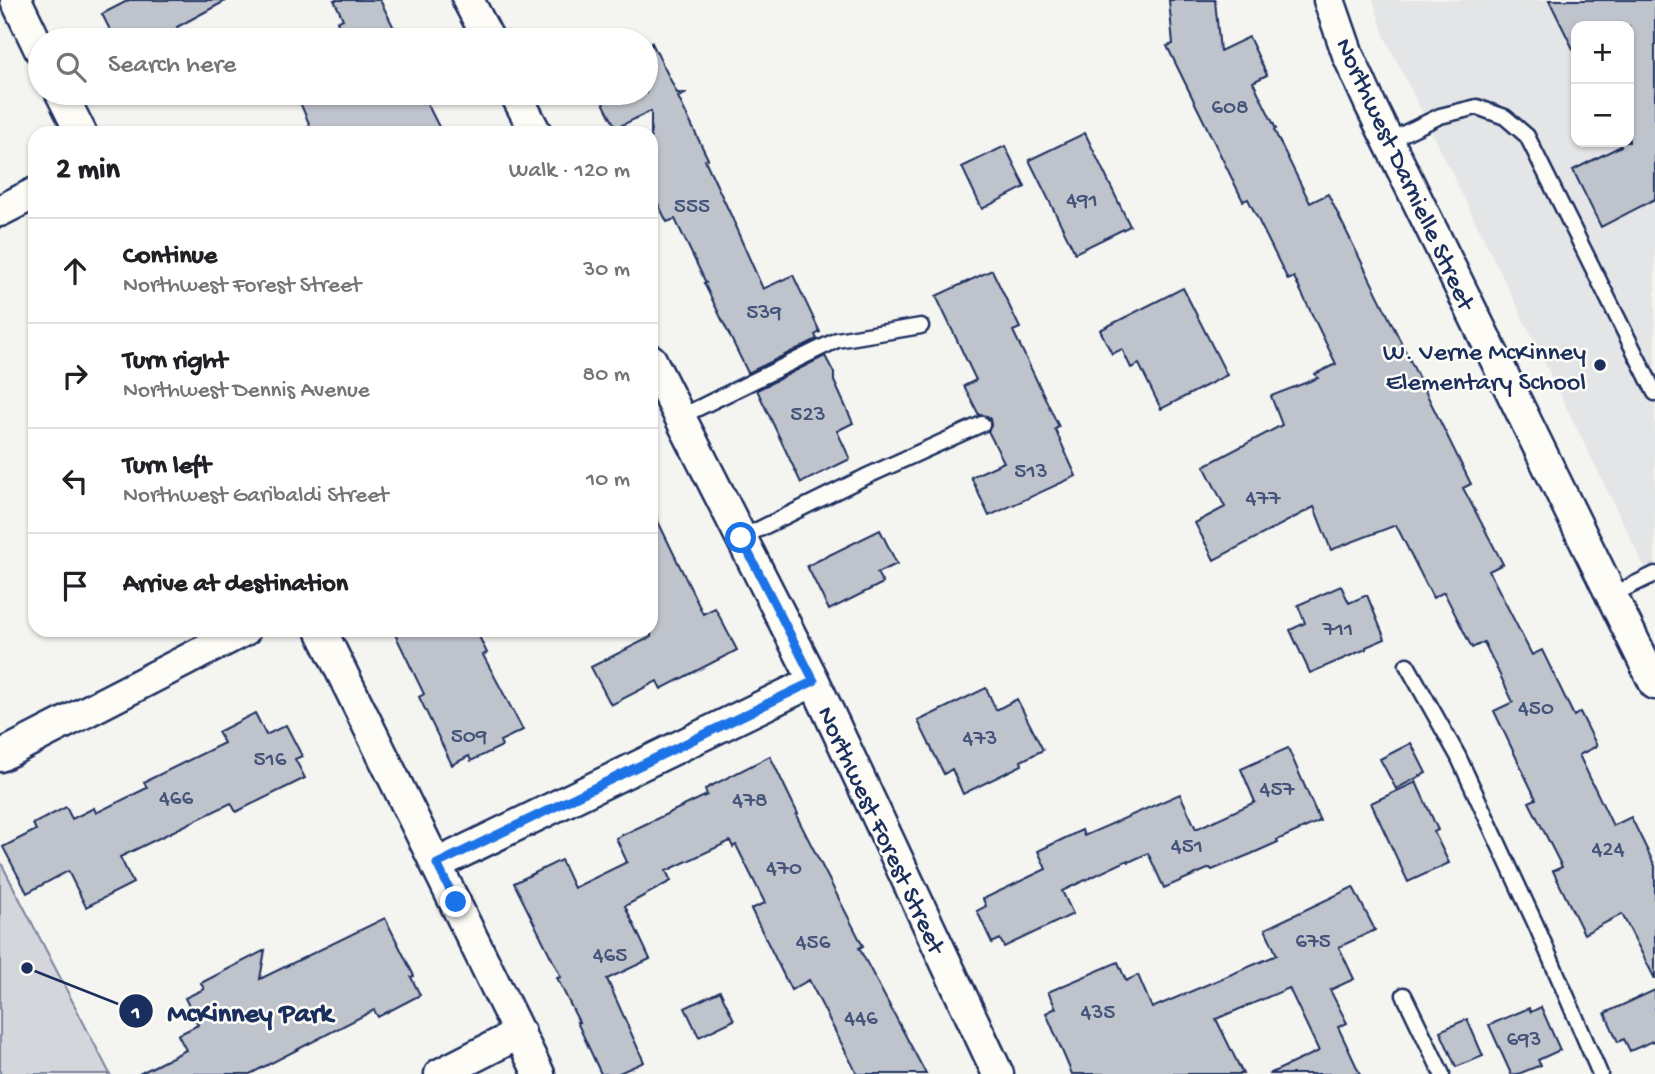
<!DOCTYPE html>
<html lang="en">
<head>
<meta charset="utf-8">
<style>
	body { margin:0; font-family:"Gochi Hand",sans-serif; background:#f6f6f6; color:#202124 }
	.controls { position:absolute; right:21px; top:21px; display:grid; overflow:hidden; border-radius:14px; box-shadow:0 2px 5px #0004 }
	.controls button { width:63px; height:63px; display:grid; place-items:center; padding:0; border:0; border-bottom:2px solid #e0e0e0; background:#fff; color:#202124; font:35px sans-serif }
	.stop { position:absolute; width:21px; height:21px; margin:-16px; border:5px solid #1a73e8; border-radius:50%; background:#fff }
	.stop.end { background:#1a73e8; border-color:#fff; box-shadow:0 2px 7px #0008 }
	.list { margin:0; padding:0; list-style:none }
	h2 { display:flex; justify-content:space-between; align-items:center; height:91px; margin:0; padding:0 28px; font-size:30px }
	h2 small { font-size:23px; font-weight:400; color:#757577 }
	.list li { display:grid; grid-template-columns:46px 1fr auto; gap:21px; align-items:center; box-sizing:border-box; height:105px; padding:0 28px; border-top:2px solid #e0e0e0 }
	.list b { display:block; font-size:26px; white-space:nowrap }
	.list p { margin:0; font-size:23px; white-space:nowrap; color:#757577 }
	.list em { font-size:23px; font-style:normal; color:#757577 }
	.icon { flex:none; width:38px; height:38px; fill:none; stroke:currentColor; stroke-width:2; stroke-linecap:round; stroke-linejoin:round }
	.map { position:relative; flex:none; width:1655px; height:1074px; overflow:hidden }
	.search { position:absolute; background:#fff; box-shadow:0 2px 5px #0004; left:28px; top:28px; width:630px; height:77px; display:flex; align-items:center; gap:18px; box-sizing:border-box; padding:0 24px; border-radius:38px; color:#757577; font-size:26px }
	.panel { position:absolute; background:#fff; box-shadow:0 2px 5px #0004; left:28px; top:126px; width:630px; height:511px; border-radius:21px }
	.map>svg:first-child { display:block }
	.built { fill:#e4e5e6; fill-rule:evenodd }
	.green { fill:#d4d6db; stroke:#78829c; stroke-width:2 }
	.building { fill:#bfc3cc; stroke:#1b2f5e; stroke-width:2 }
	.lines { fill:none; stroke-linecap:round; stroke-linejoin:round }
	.lane-casing { stroke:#1b2f5e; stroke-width:19 }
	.street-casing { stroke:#1b2f5e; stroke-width:35 }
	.lane { stroke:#fdfcf7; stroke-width:14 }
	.street { stroke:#fdfcf7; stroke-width:30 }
	.route { stroke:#1a73e8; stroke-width:9 }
	.poi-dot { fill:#1b2f5e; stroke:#fdfcf7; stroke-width:2.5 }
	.labels { text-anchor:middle; stroke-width:5; stroke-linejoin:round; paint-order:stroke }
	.number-label { font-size:23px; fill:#44547a }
	.street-label { font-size:26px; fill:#1b2f5e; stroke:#fdfcf7 }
	.poi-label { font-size:26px; fill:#1b2f5e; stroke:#fdfcf7; text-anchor:end }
	.leader { fill:none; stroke:#1b2f5e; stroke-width:2.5 }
	.callout-dot { fill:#1b2f5e; stroke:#fdfcf7; stroke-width:2.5 }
	.mark-label { font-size:21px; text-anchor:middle; font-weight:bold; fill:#fff }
	.callout-label { font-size:28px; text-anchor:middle; font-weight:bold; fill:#1b2f5e; stroke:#fdfcf7; stroke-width:5; stroke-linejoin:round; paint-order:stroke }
</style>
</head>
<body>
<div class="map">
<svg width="1655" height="1074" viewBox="0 0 1655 1074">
	<rect width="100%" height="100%" fill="#f4f4f1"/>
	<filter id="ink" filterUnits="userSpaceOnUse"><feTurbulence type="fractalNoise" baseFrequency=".0143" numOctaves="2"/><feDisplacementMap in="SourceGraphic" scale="14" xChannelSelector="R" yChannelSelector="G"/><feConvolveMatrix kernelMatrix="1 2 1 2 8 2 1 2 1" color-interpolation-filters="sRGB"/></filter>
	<g filter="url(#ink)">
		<path class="built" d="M 1373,0 L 1655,0 L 1655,588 L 1384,35 ZM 1576,26 L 1629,26 L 1629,142 L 1576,142 Z"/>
		<path class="green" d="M 0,861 L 110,1074 L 0,1074 Z"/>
		<path class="building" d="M 129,0 L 227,0 L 177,27 L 184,40 L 115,40 L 102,14 Z
			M 334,0 L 380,0 L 400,40 L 346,40 L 337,22 L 343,19 Z
			M 1169,0 L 1215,0 L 1220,51 L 1249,37 L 1267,75 L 1253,82 L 1276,129 L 1274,130 L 1310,203 L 1328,194 L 1471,484 L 1463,488 L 1503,564 L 1489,571 L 1532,655 L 1542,650 L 1574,716 L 1580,712 L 1597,746 L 1579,755 L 1613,826 L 1631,817 L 1655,866 L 1655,979 L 1622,914 L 1584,934 L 1553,871 L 1562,867 L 1529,802 L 1536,799 L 1494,711 L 1513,702 L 1484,642 L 1472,648 L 1444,592 L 1433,598 L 1396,525 L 1331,550 L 1314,507 L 1214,560 L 1195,523 L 1225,507 L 1204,466 L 1282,425 L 1271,396 L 1318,378 L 1315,374 L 1336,364 L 1294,277 L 1288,280 L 1248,199 L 1243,201 L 1167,46 L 1173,44 Z
			M 1549,0 L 1655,0 L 1655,199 L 1601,227 L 1573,170 L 1621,146 L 1619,142 L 1629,142 L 1629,26 L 1576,26 L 1576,55 Z
			M 651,41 L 677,93 L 687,93 L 678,97 L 708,159 L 705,160 L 736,226 L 735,226 L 763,289 L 793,275 L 820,332 L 815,335 L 817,339 L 748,373 L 704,283 L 706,283 L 675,219 L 667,222 L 651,190 L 651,111 L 616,128 L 598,93 L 646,93 L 646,80 L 651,77 Z
			M 296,93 L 422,93 L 442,133 L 313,133 Z
			M 1085,133 L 1130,226 L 1075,253 L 1029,160 Z
			M 1005,146 L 1025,187 L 982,209 L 962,167 Z
			M 992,270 L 1020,328 L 1013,331 L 1059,427 L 1055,429 L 1076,476 L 989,516 L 971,477 L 1004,462 L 988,431 L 991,426 L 990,419 L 987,416 L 979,415 L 964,386 L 976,380 L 936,296 Z
			M 1183,288 L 1227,375 L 1161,409 L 1139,364 L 1131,368 L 1122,349 L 1112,354 L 1100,330 Z
			M 825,356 L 834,373 L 834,381 L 853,423 L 837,431 L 850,459 L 801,483 L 757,390 Z
			M 651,507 L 703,614 L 715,608 L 737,650 L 661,689 L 657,681 L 611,705 L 591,667 L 651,637 Z
			M 880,530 L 897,564 L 877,573 L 883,583 L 829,610 L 807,566 Z
			M 1341,586 L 1349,603 L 1367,595 L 1385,639 L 1366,647 L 1366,649 L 1310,673 L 1290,630 L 1305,623 L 1298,605 Z
			M 393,630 L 476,630 L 487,653 L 483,655 L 523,730 L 500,741 L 502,746 L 471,761 L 469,756 L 452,765 L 419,697 L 424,694 Z
			M 986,688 L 996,710 L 1017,699 L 1043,750 L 1021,761 L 1022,765 L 963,794 L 952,769 L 944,774 L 918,721 Z
			M 255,713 L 266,735 L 286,725 L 302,756 L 295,759 L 305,778 L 236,812 L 231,803 L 120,857 L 133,883 L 86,907 L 68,871 L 27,893 L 3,847 L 36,830 L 33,824 L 66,807 L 72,819 L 94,808 L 96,813 L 147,788 L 144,782 L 224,743 L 218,732 Z
			M 1411,743 L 1426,773 L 1396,789 L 1380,759 Z
			M 1288,748 L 1320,821 L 1277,840 L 1278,842 L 1251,854 L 1212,870 L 1210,868 L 1164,888 L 1148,853 L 1129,862 L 1128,860 L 1062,891 L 1073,914 L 1004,947 L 1000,939 L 992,943 L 977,911 L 986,906 L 983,899 L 1046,869 L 1038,851 L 1082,830 L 1084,836 L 1180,794 L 1196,829 L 1255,802 L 1241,769 Z
			M 770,756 L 798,814 L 796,815 L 863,946 L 859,948 L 926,1074 L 857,1074 L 809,980 L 791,990 L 751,909 L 765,903 L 736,845 L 733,847 L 730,841 L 666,871 L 671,881 L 625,906 L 650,959 L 607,979 L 644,1062 L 617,1074 L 601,1074 L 577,1022 L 579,1022 L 557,978 L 561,977 L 514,883 L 561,860 L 574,888 L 627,862 L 616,838 L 707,795 L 705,789 Z
			M 1416,782 L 1438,830 L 1434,832 L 1449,863 L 1408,882 L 1371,803 Z
			M 1353,887 L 1375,930 L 1339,947 L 1354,979 L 1330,990 L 1347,1023 L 1338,1027 L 1360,1074 L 1269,1074 L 1319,1051 L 1289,988 L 1216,1019 L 1243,1074 L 1072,1074 L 1046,1013 L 1056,1008 L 1048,992 L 1118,962 L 1126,981 L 1138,975 L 1152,1008 L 1277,955 L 1265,929 Z
			M 385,918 L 414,976 L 411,977 L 420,995 L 378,1017 L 374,1010 L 250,1074 L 139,1074 L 186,1050 L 178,1035 L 198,1025 L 185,998 L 204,989 L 201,983 L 265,950 L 260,979 Z
			M 1655,990 L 1655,1040 L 1630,1051 L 1624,1039 L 1618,1042 L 1605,1013 Z
			M 720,991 L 734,1020 L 699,1037 L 685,1008 Z
			M 1541,1007 L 1560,1050 L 1538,1060 L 1541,1065 L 1518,1074 L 1511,1074 L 1489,1025 L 1529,1008 L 1531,1012 Z
			M 1467,1019 L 1483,1056 L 1456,1067 L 1440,1031 Z"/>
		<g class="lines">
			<defs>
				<path id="lane" d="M 1388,141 L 1440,116 L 1477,107 L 1505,117 L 1527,136 L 1655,393
					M 680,417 L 837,340 L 921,326
					M 741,538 L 865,477 L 982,424
					M 1612,595 L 1655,574
					M 1407,665 L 1458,756 L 1536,925 L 1600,1074
					M 1404,995 L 1442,1074"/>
				<path id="street" d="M 16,0 L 40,50
					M 468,0 L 489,40
					M 1329,0 L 1348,55 L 1371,106 L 1655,684
					M 61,93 L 81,133
					M 515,93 L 536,133
					M 0,211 L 35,193
					M 651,360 L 814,681 L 998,1074
					M 321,630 L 539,1074
					M 0,756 L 245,630
					M 437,864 L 814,681
					M 440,1074 L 520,1033"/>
			</defs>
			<use href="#lane" class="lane-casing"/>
			<use href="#street" class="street-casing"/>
			<use href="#lane" class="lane"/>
			<use href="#street" class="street"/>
		</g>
	</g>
	<g class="lines" filter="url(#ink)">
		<path class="route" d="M 456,902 L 437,864 L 814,681 L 741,538"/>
	</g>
	<circle class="poi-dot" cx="1600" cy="365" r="7"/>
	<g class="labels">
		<g class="number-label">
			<text x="1230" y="113">608</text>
			<text x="1082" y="206">491</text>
			<text x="692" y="212">555</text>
			<text x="764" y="318">539</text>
			<text x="808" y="420">523</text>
			<text x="1031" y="477">513</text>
			<text x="1263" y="504">477</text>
			<text x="1338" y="635">711</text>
			<text x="1536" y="714">450</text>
			<text x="469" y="742">509</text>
			<text x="980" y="744">473</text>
			<text x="270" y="765">516</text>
			<text x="1277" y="795">457</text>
			<text x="176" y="804">466</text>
			<text x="750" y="806">478</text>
			<text x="1187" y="852">451</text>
			<text x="1608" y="855">424</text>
			<text x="784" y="874">470</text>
			<text x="1313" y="947">675</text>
			<text x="813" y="948">456</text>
			<text x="610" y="961">465</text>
			<text x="1098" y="1018">435</text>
			<text x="861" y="1024">446</text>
			<text x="1524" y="1045">693</text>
		</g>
		<g class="street-label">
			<text transform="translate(1407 173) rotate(65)" y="9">Northwest Darnielle Street</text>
			<text transform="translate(883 829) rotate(65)" y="9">Northwest Forest Street</text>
		</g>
		<g class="poi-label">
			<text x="1586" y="359">W. Verne McKinney<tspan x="1586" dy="30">Elementary School</tspan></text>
		</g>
	</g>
	<path class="leader" d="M27 968L136 1011"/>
	<g class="callout-dot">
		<circle cx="27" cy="968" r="7"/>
		<circle cx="136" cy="1011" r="18"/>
	</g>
	<g class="mark-label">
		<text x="136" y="1018">1</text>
	</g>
	<g class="callout-label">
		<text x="250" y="1021">McKinney Park</text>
	</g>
</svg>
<div class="controls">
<button>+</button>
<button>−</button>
</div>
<div class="stop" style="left:741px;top:538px"></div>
<div class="stop end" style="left:456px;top:902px"></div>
<div class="search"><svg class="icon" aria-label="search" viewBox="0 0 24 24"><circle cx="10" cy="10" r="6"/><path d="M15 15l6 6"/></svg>Search here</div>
<section class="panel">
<h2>2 min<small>Walk · 120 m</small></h2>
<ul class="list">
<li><svg class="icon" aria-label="ahead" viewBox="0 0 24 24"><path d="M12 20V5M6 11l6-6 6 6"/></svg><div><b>Continue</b><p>Northwest Forest Street</p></div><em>30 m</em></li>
<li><svg class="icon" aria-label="right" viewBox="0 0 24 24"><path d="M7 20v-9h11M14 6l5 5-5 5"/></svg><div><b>Turn right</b><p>Northwest Dennis Avenue</p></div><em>80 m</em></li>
<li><svg class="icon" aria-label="left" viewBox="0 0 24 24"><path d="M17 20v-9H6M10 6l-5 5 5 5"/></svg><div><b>Turn left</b><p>Northwest Garibaldi Street</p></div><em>10 m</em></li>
<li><svg class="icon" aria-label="arrive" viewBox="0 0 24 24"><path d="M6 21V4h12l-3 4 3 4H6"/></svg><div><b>Arrive at destination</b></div></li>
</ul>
</section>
</div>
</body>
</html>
